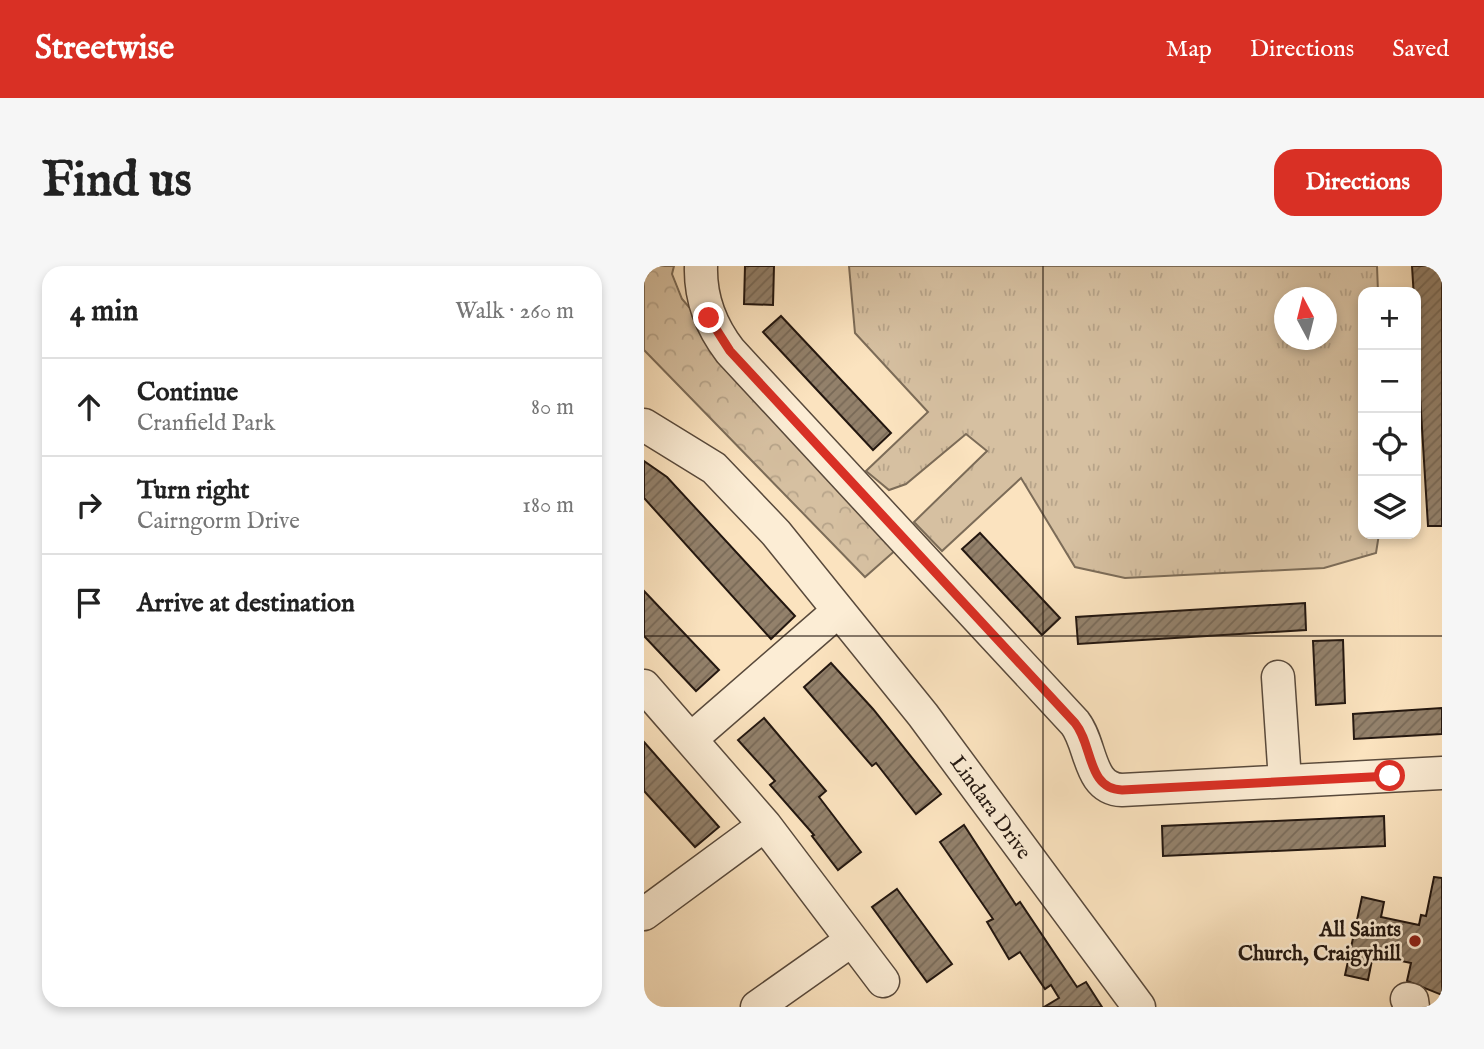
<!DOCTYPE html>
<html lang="en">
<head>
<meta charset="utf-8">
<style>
	body { margin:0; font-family:"IM FELL English",serif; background:#f6f6f6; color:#222 }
	.controls { position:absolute; right:21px; top:21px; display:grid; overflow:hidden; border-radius:14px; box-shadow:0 4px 10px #0003 }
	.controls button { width:63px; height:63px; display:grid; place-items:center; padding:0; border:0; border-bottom:2px solid #e0e0e0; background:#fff; color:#222; font:35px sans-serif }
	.compass { position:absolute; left:630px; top:21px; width:63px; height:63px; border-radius:50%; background:#fff; box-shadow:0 4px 10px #0003; rotate:353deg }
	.stop { position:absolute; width:21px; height:21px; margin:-16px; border:5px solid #d93025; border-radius:50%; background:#fff }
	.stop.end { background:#d93025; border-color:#fff; box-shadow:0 2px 7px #0008 }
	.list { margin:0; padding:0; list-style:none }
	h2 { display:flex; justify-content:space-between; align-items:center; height:91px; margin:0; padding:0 28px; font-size:30px }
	h2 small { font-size:23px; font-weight:400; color:#767676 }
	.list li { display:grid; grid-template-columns:46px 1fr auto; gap:21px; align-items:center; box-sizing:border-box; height:98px; padding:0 28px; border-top:2px solid #e0e0e0 }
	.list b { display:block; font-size:26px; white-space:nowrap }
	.list p { margin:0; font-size:23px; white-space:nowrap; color:#767676 }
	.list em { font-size:23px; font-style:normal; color:#767676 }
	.icon { flex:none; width:38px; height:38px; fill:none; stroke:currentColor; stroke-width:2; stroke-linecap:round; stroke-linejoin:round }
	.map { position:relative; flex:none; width:798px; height:741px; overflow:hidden; border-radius:21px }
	header { display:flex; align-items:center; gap:42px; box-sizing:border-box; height:98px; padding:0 35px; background:#d93025; color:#fff }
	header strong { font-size:33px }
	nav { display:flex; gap:38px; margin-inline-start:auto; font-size:24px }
	.intro { display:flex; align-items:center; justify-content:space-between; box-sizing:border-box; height:168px; padding:0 42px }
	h1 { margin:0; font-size:49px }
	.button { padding:18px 32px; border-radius:21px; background:#d93025; color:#fff; font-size:24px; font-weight:700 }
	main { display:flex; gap:42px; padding:0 42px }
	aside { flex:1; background:#fff; border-radius:21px; box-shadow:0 4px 10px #0003 }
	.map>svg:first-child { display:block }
	.grass { fill:url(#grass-tufts); stroke:#7c6c58; stroke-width:2; fill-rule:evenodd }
	.park { fill:url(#park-crowns); stroke:#7c6c58; stroke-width:2 }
	.building { fill:url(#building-hatch); stroke:#231710; stroke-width:2 }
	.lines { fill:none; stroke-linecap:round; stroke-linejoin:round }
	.minor-casing { stroke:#594a3c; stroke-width:35 }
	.minor { stroke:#fcedd5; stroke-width:32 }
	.route { stroke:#d93025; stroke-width:9 }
	.grid { fill:none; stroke:#231710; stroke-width:2; stroke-opacity:0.55 }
	.poi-dot { fill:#8f2418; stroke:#fcedd5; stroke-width:2.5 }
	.labels { text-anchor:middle; stroke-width:5; stroke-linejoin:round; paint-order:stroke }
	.street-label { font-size:21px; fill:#231710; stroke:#fcedd5 }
	.poi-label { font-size:21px; font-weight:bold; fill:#231710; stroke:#fcedd5; text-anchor:end }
</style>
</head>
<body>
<header>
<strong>Streetwise</strong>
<nav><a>Map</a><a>Directions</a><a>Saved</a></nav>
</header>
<div class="intro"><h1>Find us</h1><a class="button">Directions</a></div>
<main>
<aside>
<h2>4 min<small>Walk · 260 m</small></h2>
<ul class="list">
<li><svg class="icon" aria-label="ahead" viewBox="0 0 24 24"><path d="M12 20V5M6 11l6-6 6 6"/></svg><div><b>Continue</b><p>Cranfield Park</p></div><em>80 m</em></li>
<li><svg class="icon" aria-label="right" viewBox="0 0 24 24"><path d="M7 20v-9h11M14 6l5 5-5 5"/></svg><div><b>Turn right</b><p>Cairngorm Drive</p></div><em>180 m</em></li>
<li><svg class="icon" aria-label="arrive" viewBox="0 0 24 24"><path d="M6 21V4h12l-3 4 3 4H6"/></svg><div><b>Arrive at destination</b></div></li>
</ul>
</aside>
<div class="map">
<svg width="798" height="741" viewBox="0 0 798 741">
	<defs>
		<pattern id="grass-tufts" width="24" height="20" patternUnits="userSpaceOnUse" patternTransform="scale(1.75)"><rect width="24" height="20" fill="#d6c0a1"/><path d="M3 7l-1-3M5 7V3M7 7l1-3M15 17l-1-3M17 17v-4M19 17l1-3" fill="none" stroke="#b7a48a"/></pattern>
		<pattern id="park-crowns" width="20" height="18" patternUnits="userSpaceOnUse" patternTransform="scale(1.75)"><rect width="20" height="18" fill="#d6c0a1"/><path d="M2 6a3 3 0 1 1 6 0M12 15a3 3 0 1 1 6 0" fill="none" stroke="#b7a48a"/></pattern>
		<pattern id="building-hatch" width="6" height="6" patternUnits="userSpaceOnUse" patternTransform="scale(1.75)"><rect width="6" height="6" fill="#93816b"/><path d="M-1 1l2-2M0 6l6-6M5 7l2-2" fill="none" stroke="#786957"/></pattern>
	</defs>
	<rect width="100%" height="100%" fill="#fbe3bf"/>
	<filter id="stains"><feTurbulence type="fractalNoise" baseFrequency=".00286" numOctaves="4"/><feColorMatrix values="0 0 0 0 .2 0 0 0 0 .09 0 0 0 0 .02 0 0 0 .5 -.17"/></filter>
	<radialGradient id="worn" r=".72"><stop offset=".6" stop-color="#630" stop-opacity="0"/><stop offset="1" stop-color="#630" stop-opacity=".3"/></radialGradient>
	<path class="grass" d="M 205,0 L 733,0 L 734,26 L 719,26 L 719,268 L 735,268 L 732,287 L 680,302 L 481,312 L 431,301 L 377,212 L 298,285 L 270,256 L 343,185 L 322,168 L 262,218 L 245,224 L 222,205 L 284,146 L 211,67 ZM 640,32 L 682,32 L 682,74 L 640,74 Z"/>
	<path class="park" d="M 0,0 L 30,0 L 28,8 L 38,33 L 254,282 L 221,311 L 0,84 Z"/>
	<path class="building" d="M 101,0 L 130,0 L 129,39 L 100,38 Z
		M 768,0 L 798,0 L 798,260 L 784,260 Z
		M 137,50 L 247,167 L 229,184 L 119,66 Z
		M 0,195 L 23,211 L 151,350 L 127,373 L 0,232 Z
		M 336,267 L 416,352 L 398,369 L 318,283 Z
		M 0,325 L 75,404 L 52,425 L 0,370 Z
		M 661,337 L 662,364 L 434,378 L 432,351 Z
		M 699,374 L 701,437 L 672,439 L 669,375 Z
		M 187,397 L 229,443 L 297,528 L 272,548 L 232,497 L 228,500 L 160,421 Z
		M 798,442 L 798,468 L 710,473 L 709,448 Z
		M 120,452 L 182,525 L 175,531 L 217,586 L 194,604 L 168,570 L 170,569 L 126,519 L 131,515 L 94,474 Z
		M 0,476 L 75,561 L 51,581 L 0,525 Z
		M 740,550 L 741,580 L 519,590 L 518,560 Z
		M 320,559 L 372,639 L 376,636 L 433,721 L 442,716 L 458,741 L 400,741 L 415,732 L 407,719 L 401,723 L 376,686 L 365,693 L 343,656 L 349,653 L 296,576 Z
		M 790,611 L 798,612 L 798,729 L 763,715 L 767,697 L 729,689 L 724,714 L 701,709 L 718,631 L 740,636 L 737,651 L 775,659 L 777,649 L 782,650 Z
		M 253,623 L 308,698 L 283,716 L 228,641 Z"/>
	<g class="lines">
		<defs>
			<path id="minor" d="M 57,0 C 56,32 66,59 86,85 L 431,457 C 448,479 444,523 478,524 L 798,507
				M 0,159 L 70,202 L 132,267 L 279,449 L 495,741
				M 634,411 L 641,515
				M 0,420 L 121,559 L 239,715
				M 47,473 L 193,346
				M 0,648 L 121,559
				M 763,733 L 768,734 L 769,741
				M 113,741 L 208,674"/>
		</defs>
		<use href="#minor" class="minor-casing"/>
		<use href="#minor" class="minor"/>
	</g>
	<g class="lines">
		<path class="route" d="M 65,52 L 86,85 L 431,457 C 449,479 443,523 478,524 L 746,510"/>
	</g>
	<path class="grid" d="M 399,0 L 399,741M 0,370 L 798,370"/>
	<circle class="poi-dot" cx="771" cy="675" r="7"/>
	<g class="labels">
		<g class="street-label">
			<text transform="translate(347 541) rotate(54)" y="7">Lindara Drive</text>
		</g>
		<g class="poi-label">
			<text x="757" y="670">All Saints<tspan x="757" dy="24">Church, Craigyhill</tspan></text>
		</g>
	</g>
	<rect width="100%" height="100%" filter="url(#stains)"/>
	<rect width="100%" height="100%" fill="url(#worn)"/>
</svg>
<div class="controls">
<button>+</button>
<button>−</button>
<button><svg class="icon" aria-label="locate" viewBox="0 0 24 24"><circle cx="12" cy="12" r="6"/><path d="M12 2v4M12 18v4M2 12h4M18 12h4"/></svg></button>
<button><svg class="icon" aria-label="layers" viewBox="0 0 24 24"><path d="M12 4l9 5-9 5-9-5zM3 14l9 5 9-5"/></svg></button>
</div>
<svg class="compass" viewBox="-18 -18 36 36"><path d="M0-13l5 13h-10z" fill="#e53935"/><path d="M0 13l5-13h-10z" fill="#767676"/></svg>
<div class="stop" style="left:746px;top:510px"></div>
<div class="stop end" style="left:65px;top:52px"></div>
</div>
</main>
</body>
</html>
